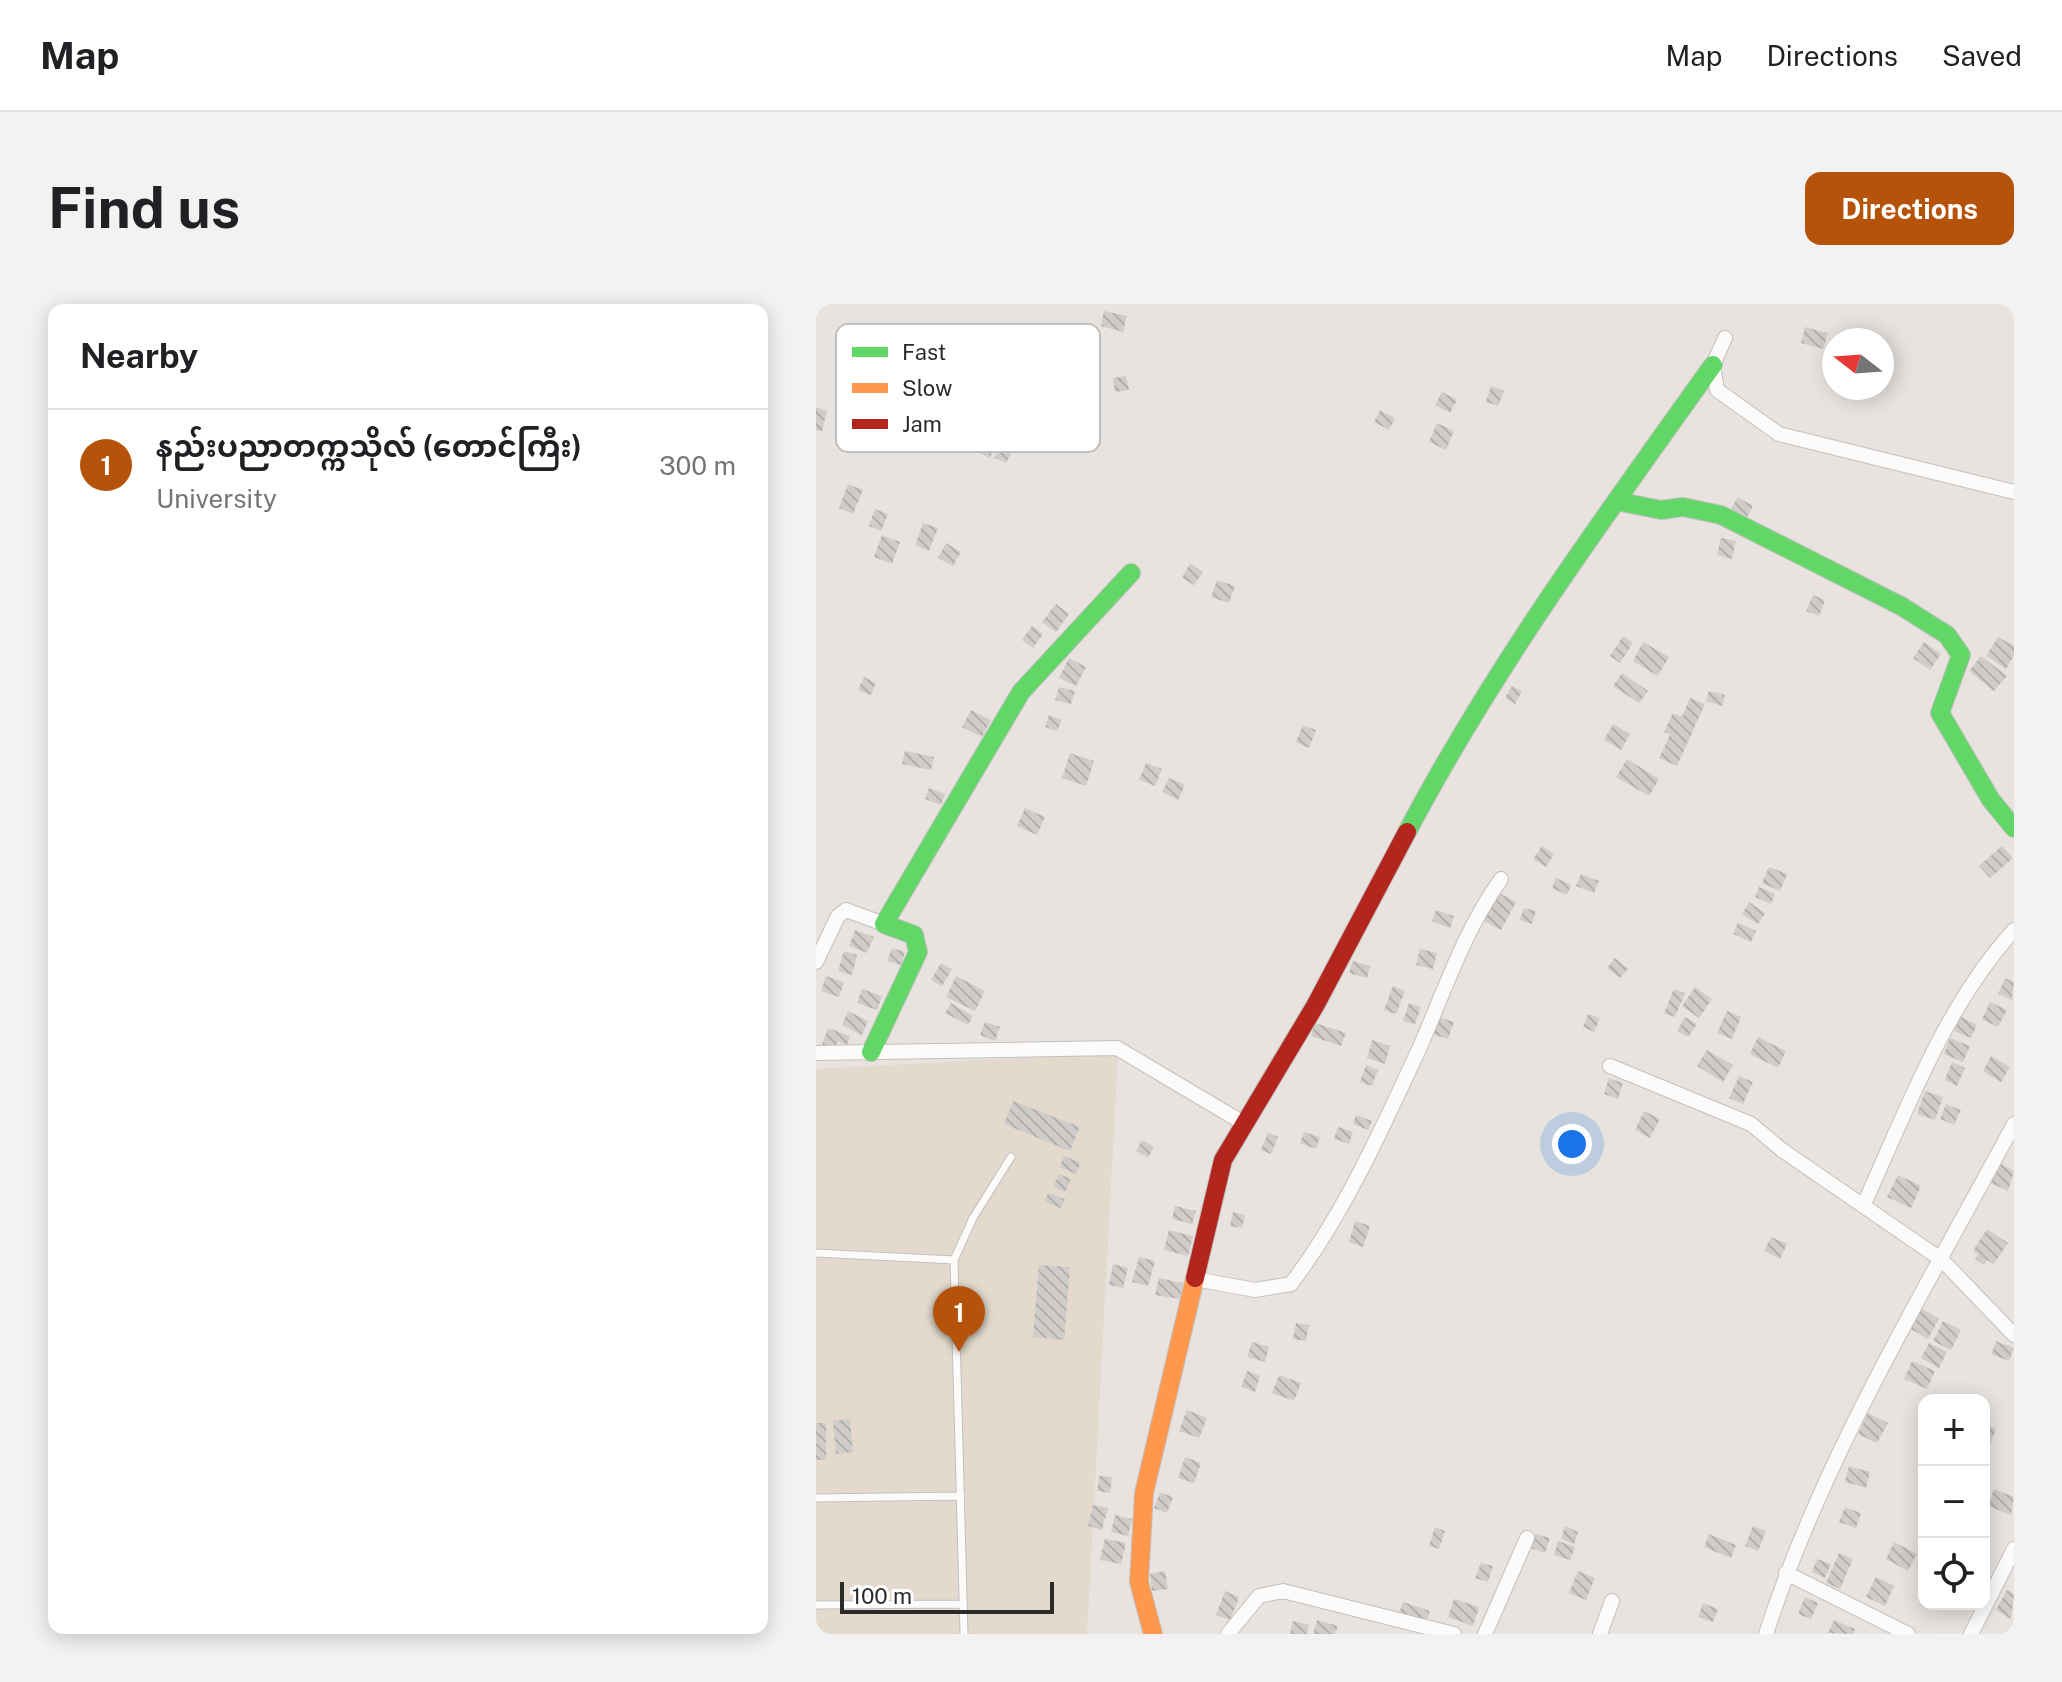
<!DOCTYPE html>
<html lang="en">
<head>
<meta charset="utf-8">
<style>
	body { margin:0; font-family:"Public Sans","Noto Sans Myanmar",sans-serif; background:#f2f2f2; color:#202124 }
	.controls { position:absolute; right:24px; bottom:24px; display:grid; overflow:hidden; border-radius:16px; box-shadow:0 4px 20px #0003 }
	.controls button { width:72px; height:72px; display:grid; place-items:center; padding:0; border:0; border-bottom:2px solid #e0e0e0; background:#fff; color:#202124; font:40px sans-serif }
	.compass { position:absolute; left:1006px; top:24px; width:72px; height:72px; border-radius:50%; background:#fff; box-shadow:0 4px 20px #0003; rotate:287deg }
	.scale { position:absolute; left:24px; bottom:20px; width:214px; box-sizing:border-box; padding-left:8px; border:4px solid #2a2a2a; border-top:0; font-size:22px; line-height:28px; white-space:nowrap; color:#2a2a2a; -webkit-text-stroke:6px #fff; paint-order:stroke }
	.you { position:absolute; left:756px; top:840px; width:28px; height:28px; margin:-20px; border:6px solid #fff; border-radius:50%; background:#1a73e8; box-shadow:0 0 0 12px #1a73e833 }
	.badge { display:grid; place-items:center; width:52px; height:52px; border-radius:50%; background:#b45309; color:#fff; font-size:26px; font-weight:700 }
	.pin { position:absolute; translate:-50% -66px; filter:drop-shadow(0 2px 4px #0008) }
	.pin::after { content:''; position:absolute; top:42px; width:28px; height:24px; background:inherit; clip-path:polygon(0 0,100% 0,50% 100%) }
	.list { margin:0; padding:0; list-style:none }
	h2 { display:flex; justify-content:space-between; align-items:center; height:104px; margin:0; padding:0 32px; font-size:34px }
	h2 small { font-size:26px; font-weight:400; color:#757577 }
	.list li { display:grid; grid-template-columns:52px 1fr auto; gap:24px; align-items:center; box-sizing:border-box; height:112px; padding:0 32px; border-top:2px solid #e0e0e0 }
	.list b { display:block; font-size:30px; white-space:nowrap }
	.list p { margin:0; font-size:26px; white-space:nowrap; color:#757577 }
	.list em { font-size:26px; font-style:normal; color:#757577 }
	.icon { flex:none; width:44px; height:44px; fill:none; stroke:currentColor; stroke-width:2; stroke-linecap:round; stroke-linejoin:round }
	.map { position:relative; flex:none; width:1198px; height:1330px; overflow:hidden; border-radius:16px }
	header { display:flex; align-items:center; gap:48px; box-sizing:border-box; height:112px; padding:0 40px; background:#fff; border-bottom:2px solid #e0e0e0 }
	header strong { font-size:38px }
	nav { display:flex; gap:44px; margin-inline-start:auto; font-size:28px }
	.intro { display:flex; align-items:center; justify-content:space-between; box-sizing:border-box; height:192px; padding:0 48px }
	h1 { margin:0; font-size:56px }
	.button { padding:20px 36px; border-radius:16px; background:#b45309; color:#fff; font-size:28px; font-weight:700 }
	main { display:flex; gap:48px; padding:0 48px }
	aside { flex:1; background:#fff; border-radius:16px; box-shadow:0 4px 20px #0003 }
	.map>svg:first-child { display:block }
	.education { fill:#e3d9cd }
	.building { fill:url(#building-back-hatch) }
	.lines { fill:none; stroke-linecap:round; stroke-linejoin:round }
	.lane-casing { stroke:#c2c0c0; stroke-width:9 }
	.street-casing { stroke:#c2c0c0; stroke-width:16 }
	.fast-casing { stroke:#c2c0c0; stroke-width:20 }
	.slow-casing { stroke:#c2c0c0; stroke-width:20 }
	.jam-casing { stroke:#c2c0c0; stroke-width:20 }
	.lane { stroke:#fcfbfa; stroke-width:7 }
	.street { stroke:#fcfbfa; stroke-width:14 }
	.fast { stroke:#63d668; stroke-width:18 }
	.slow { stroke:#ff974d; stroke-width:18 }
	.jam { stroke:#b3261e; stroke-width:18 }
	.key { fill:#fff; stroke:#bfbfbf; stroke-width:2 }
	.key-label { font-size:22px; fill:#2a2a2a }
</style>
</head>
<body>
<header>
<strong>Map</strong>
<nav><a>Map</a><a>Directions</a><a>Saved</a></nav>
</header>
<div class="intro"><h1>Find us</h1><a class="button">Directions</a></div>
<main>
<aside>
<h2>Nearby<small></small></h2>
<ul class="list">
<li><span class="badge">1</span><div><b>နည်းပညာတက္ကသိုလ် (တောင်ကြီး)</b><p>University</p></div><em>300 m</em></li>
</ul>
</aside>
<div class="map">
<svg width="1198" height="1330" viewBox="0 0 1198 1330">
	<defs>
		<pattern id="building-back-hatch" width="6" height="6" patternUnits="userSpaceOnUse" patternTransform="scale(2)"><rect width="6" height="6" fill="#cfccc9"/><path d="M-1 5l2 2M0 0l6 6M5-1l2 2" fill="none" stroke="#b2afad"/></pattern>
	</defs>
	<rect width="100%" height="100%" fill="#e8e3df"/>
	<path class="education" d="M 295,749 L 302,751 L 271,1330 L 0,1330 L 0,765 Z"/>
	<path class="building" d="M 288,7 L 311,12 L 307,28 L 285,22 Z
		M 989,23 L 1012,29 L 1007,45 L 985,39 Z
		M 310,72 L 313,86 L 299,88 L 297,74 Z
		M 675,82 L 688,87 L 682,102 L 670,98 Z
		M 626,88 L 641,96 L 634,109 L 619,101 Z
		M 0,103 L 11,107 L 6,127 L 0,126 Z
		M 564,106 L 579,114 L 573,126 L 558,118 Z
		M 621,119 L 638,127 L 630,146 L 613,138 Z
		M 173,128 L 184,133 L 174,154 L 163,149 Z
		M 189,132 L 201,138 L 190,159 L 178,154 Z
		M 32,180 L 47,186 L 37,210 L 23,204 Z
		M 922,193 L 937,202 L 928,219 L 912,210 Z
		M 59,205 L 72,210 L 65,227 L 53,222 Z
		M 107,219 L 122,224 L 113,247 L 99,241 Z
		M 66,231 L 84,238 L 76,260 L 58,253 Z
		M 905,234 L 920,237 L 916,255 L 901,251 Z
		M 130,239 L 145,248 L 137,262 L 122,254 Z
		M 374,259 L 387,268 L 378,281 L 366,274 Z
		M 401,276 L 419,282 L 413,299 L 395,293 Z
		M 997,291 L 1009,296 L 1003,312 L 990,307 Z
		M 240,300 L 253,310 L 240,328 L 226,318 Z
		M 216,322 L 227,330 L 217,344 L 206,336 Z
		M 807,332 L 817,339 L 804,359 L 794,352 Z
		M 1182,333 L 1198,342 L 1198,351 L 1190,365 L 1170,352 Z
		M 827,338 L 853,353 L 842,372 L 817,357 Z
		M 1108,338 L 1125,350 L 1114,366 L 1097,354 Z
		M 1165,352 L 1191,372 L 1178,387 L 1153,367 Z
		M 253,354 L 270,363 L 260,382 L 243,374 Z
		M 806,369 L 832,387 L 823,399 L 797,382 Z
		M 48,373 L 60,379 L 55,391 L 42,386 Z
		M 696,382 L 706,387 L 699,400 L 689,394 Z
		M 243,383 L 259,387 L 255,400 L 239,396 Z
		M 893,387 L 909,391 L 906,402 L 890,397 Z
		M 874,394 L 889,400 L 861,462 L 843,454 L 854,431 L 848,428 L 857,409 L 866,413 Z
		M 155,406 L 175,416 L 166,433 L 146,423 Z
		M 233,411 L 246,416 L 241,427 L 229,423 Z
		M 797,420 L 814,430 L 805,446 L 788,436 Z
		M 487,421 L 500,426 L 493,444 L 480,438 Z
		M 89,447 L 118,453 L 115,466 L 86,460 Z
		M 254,449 L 278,457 L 270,482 L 246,474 Z
		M 811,455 L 843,475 L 833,492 L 800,473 Z
		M 330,459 L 346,465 L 339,482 L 323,476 Z
		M 353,474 L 369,481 L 362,496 L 346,488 Z
		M 113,484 L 129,490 L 125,501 L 109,495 Z
		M 209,504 L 229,513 L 221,531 L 201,522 Z
		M 726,542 L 738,550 L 730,563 L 717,555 Z
		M 1186,542 L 1197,554 L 1174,574 L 1163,562 Z
		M 953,563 L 971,570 L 964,587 L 946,579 Z
		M 765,570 L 783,577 L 778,589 L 760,582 Z
		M 740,574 L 755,581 L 751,591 L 736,584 Z
		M 943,583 L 959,590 L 955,600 L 939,593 Z
		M 681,588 L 700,598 L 685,626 L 666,616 Z
		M 933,598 L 949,609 L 942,620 L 926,610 Z
		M 708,604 L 720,607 L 716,620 L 704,616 Z
		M 620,606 L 638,612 L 634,624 L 616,617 Z
		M 922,619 L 940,627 L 935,638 L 917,630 Z
		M 39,626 L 58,633 L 51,649 L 33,642 Z
		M 76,644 L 89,648 L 85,661 L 71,657 Z
		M 604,645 L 621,649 L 617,665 L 600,661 Z
		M 28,647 L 41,651 L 36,671 L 22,667 Z
		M 799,654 L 812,665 L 804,674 L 791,664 Z
		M 537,657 L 554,662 L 551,674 L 533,669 Z
		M 125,659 L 136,665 L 126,682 L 115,676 Z
		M 10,672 L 28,678 L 23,693 L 5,687 Z
		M 140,672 L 169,687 L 159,707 L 130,693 Z
		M 1189,674 L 1198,678 L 1196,696 L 1182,690 Z
		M 577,682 L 589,687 L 580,710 L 568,706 Z
		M 879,683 L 896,695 L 883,714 L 866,702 Z
		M 46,685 L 66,692 L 61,706 L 41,699 Z
		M 858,685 L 869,689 L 859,713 L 848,709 Z
		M 1174,698 L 1191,706 L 1182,723 L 1166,715 Z
		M 135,699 L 157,712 L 152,721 L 129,709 Z
		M 593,699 L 605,703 L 599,720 L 587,717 Z
		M 32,707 L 52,717 L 46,731 L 26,721 Z
		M 911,707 L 925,713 L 916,735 L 901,729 Z
		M 772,710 L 784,714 L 778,728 L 767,723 Z
		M 622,713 L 638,718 L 632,735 L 616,730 Z
		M 869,713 L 881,720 L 872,733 L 861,727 Z
		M 1145,713 L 1161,721 L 1155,734 L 1138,727 Z
		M 169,718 L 184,723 L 179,737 L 164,731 Z
		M 499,719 L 530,729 L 525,742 L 495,732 Z
		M 12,724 L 34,732 L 31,741 L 22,737 L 19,746 L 6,741 Z
		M 942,733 L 970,747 L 962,764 L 934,750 Z
		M 1134,734 L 1154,742 L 1147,758 L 1128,750 Z
		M 556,736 L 574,742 L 569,760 L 551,754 Z
		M 891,746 L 917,761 L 907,778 L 881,762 Z
		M 1175,752 L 1194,763 L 1185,778 L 1167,767 Z
		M 1136,758 L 1149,764 L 1141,782 L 1129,776 Z
		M 550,761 L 562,766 L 556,782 L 544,778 Z
		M 923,772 L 937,778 L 927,800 L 913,794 Z
		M 793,774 L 807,779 L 802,795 L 788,790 Z
		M 1109,787 L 1127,793 L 1119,816 L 1101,810 Z
		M 197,797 L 264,823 L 254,847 L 188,820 Z
		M 1130,800 L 1145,806 L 1138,821 L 1124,815 Z
		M 828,807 L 844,815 L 834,834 L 819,826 Z
		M 540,811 L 556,817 L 552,826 L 537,820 Z
		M 522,823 L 537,828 L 533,840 L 518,835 Z
		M 488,828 L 504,833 L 500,845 L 484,839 Z
		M 452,829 L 462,833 L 455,850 L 445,846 Z
		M 326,836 L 338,843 L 332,854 L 320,847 Z
		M 248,852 L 265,859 L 260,870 L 244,863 Z
		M 1185,860 L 1198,867 L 1192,887 L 1175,879 Z
		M 243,870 L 255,875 L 249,888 L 237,883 Z
		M 1082,871 L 1105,882 L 1095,904 L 1071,893 Z
		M 232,889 L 249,895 L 245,904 L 229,898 Z
		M 359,902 L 380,907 L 376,920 L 356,915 Z
		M 417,908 L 429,911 L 426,924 L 414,922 Z
		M 539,917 L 554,922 L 547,943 L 533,938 Z
		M 1171,925 L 1192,939 L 1178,960 L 1171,956 L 1168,961 L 1159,955 L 1162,950 L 1157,947 Z
		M 353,926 L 377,932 L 372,952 L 348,946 Z
		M 955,933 L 971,940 L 964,955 L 948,947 Z
		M 323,953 L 339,957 L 332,982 L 316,978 Z
		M 297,960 L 312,964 L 307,984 L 293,981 Z
		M 223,961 L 254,963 L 248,1036 L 217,1033 Z
		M 343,974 L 367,979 L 364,995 L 339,991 Z
		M 1105,1004 L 1123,1015 L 1112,1035 L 1093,1024 Z
		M 1127,1017 L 1145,1026 L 1135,1046 L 1117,1037 Z
		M 480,1019 L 493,1021 L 490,1037 L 477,1035 Z
		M 1180,1037 L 1198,1044 L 1193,1057 L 1175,1050 Z
		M 436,1038 L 453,1043 L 449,1058 L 431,1053 Z
		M 1113,1039 L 1131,1048 L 1123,1064 L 1105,1054 Z
		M 1096,1057 L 1119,1067 L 1111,1085 L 1088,1075 Z
		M 431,1067 L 444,1072 L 439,1088 L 425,1083 Z
		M 463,1071 L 485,1079 L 478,1097 L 456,1089 Z
		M 371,1106 L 391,1114 L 383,1134 L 363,1127 Z
		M 1052,1109 L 1072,1119 L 1061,1139 L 1042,1130 Z
		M 34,1115 L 37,1148 L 20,1150 L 17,1117 Z
		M 0,1119 L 10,1119 L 10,1156 L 0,1156 Z
		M 1168,1120 L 1180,1125 L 1172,1145 L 1168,1143 Z
		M 369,1153 L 385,1159 L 378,1179 L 362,1174 Z
		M 1033,1162 L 1054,1168 L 1050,1184 L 1029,1178 Z
		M 283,1172 L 296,1173 L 294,1189 L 281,1187 Z
		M 1178,1185 L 1198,1193 L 1195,1211 L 1172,1202 Z
		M 344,1188 L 357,1193 L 351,1209 L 338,1204 Z
		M 277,1201 L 292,1204 L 286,1226 L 272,1222 Z
		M 1029,1203 L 1045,1209 L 1040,1224 L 1023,1218 Z
		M 299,1211 L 316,1215 L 312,1232 L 295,1228 Z
		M 749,1222 L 762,1228 L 758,1240 L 745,1235 Z
		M 937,1222 L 950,1227 L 942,1247 L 929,1242 Z
		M 619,1223 L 629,1227 L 623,1245 L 613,1242 Z
		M 719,1230 L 734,1234 L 729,1249 L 714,1244 Z
		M 893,1230 L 920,1241 L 915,1254 L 888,1243 Z
		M 289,1235 L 310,1239 L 305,1260 L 284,1256 Z
		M 742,1237 L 759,1243 L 754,1256 L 738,1251 Z
		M 1078,1238 L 1101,1250 L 1092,1267 L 1070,1255 Z
		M 1023,1249 L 1037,1255 L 1024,1285 L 1010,1279 Z
		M 1001,1255 L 1015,1260 L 1009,1274 L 996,1268 Z
		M 665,1259 L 677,1262 L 672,1278 L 659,1274 Z
		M 349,1267 L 352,1285 L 336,1287 L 334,1270 Z
		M 762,1267 L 779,1274 L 770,1296 L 753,1289 Z
		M 1060,1273 L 1078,1282 L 1069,1302 L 1050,1293 Z
		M 1191,1286 L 1198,1290 L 1195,1315 L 1180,1306 Z
		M 409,1287 L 423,1293 L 414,1316 L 400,1311 Z
		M 989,1293 L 1002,1299 L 995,1315 L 982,1310 Z
		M 638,1295 L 663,1303 L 657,1322 L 632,1313 Z
		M 587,1298 L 614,1307 L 609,1321 L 582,1312 Z
		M 887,1299 L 902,1305 L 897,1318 L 882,1313 Z
		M 501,1316 L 522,1322 L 519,1330 L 497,1330 Z
		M 1018,1316 L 1039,1325 L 1037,1330 L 1012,1329 Z
		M 477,1317 L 493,1321 L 491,1330 L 474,1330 Z"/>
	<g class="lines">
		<defs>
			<path id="lane" d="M 0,949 L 138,956
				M 0,1194 L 145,1192
				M 0,1301 L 147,1300
				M 148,1330 L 138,956 L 157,914 L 195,853"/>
			<path id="street" d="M 909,34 L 897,61 L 901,86 L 963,130 L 1198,188
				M 0,658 L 22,612 L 30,606 L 68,620
				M 0,749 L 301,744 L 429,820
				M 794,762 L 935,820 L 966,846 L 1126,956 L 1198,1031
				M 1047,902 C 1090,808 1128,703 1198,626
				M 379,975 L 439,986 L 475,980 C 528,910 566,825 603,745 C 629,686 648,627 685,575
				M 970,1269 L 1092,1330
				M 412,1330 L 443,1292 L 467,1287 L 638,1330
				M 669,1330 L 711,1234
				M 784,1330 L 796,1297
				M 950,1330 C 1008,1151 1109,986 1198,820
				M 1155,1330 L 1198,1245"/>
			<path id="fast" d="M 800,197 L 845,206 L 867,203 L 905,211 L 1085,302 L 1131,331 L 1145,351 L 1124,409 L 1175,496 L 1198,524
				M 591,528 C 678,363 789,212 897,61
				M 55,748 L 102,648 L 98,631 L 68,620 L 205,388 L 315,269"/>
			<path id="slow" d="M 337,1330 L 323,1278 L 328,1189 L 379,974"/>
			<path id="jam" d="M 379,974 L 407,856 L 499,702 L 591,528"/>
		</defs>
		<use href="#lane" class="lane-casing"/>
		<use href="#street" class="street-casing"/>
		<use href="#fast" class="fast-casing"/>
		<use href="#slow" class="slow-casing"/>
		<use href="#jam" class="jam-casing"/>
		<use href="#lane" class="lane"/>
		<use href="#street" class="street"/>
		<use href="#fast" class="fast"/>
		<use href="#slow" class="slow"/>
		<use href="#jam" class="jam"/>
	</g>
	<rect x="20" y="20" width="264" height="128" rx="12" class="key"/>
	<rect x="36" y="43" width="36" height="10" fill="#63d668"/>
	<rect x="36" y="79" width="36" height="10" fill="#ff974d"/>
	<rect x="36" y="115" width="36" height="10" fill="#b3261e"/>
	<g class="key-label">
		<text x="86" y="56">Fast</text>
		<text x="86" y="92">Slow</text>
		<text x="86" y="128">Jam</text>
	</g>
</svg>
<div class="controls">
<button>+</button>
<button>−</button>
<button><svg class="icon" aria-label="locate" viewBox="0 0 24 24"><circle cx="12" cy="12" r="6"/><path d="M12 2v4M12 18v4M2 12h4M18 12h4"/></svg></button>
</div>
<svg class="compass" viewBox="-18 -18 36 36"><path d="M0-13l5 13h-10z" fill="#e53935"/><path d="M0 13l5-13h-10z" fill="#757577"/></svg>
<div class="scale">100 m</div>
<div class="you"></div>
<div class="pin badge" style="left:143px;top:1048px">1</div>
</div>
</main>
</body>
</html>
